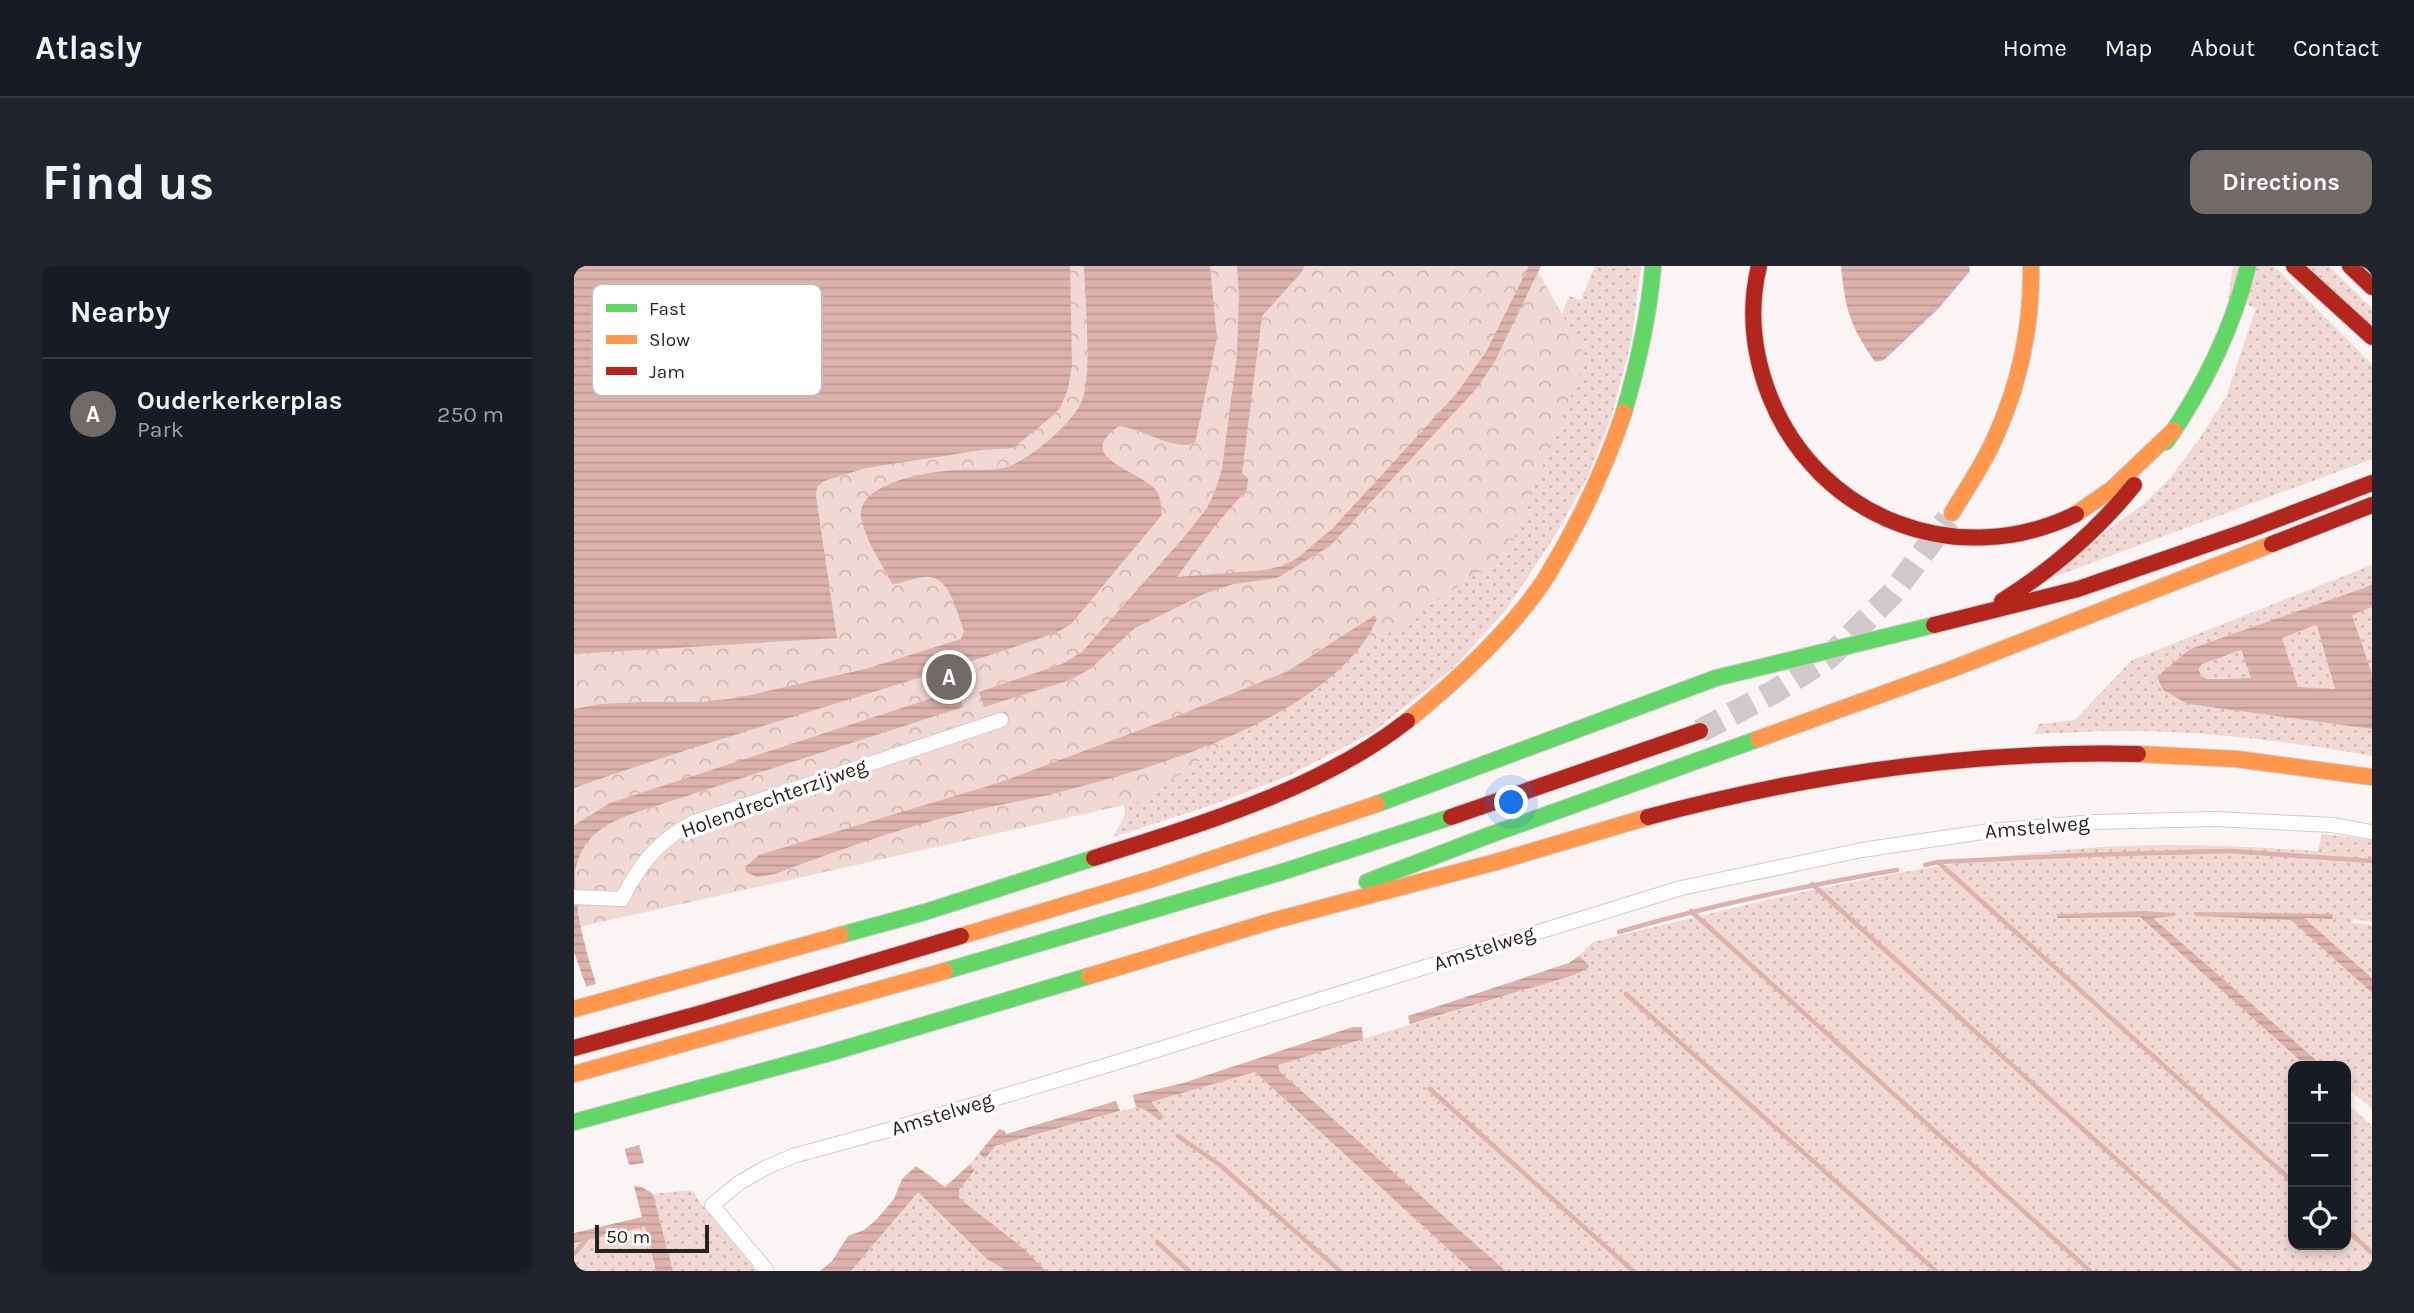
<!DOCTYPE html>
<html lang="en">
<head>
<meta charset="utf-8">
<style>
	body { margin:0; font-family:Karla,sans-serif; background:#20242c; color:#f1f3f6 }
	.controls { position:absolute; right:21px; bottom:21px; display:grid; overflow:hidden; border-radius:14px; box-shadow:0 4px 10px #0003 }
	.controls button { width:63px; height:63px; display:grid; place-items:center; padding:0; border:0; border-bottom:2px solid #363941; background:#171b24; color:#f1f3f6; font:35px sans-serif }
	.scale { position:absolute; left:21px; bottom:18px; width:114px; box-sizing:border-box; padding-left:7px; border:4px solid #281f1e; border-top:0; font-size:19px; line-height:24px; white-space:nowrap; color:#281f1e; -webkit-text-stroke:5px #fff; paint-order:stroke }
	.you { position:absolute; left:938px; top:537px; width:24px; height:24px; margin:-18px; border:5px solid #fff; border-radius:50%; background:#1a73e8; box-shadow:0 0 0 10px #1a73e833 }
	.badge { display:grid; place-items:center; width:46px; height:46px; border-radius:50%; background:#726a69; color:#fff; font-size:23px; font-weight:700 }
	.pin { position:absolute; translate:-50% -50%; border:4px solid #fff; box-shadow:0 2px 7px #0006 }
	.list { margin:0; padding:0; list-style:none }
	h2 { display:flex; justify-content:space-between; align-items:center; height:91px; margin:0; padding:0 28px; font-size:30px }
	h2 small { font-size:23px; font-weight:400; color:#9ea1a6 }
	.list li { display:grid; grid-template-columns:46px 1fr auto; gap:21px; align-items:center; box-sizing:border-box; height:112px; padding:0 28px; border-top:2px solid #363941 }
	.list b { display:block; font-size:26px; white-space:nowrap }
	.list p { margin:0; font-size:23px; white-space:nowrap; color:#9ea1a6 }
	.list em { font-size:23px; font-style:normal; color:#9ea1a6 }
	.icon { flex:none; width:38px; height:38px; fill:none; stroke:currentColor; stroke-width:2; stroke-linecap:round; stroke-linejoin:round }
	.map { position:relative; flex:none; width:1798px; height:1005px; overflow:hidden; border-radius:14px }
	header { display:flex; align-items:center; gap:42px; box-sizing:border-box; height:98px; padding:0 35px; background:#171b24; border-bottom:2px solid #363941 }
	header strong { font-size:33px }
	nav { display:flex; gap:38px; margin-inline-start:auto; font-size:24px }
	.intro { display:flex; align-items:center; justify-content:space-between; box-sizing:border-box; height:168px; padding:0 42px }
	h1 { margin:0; font-size:49px }
	.button { padding:18px 32px; border-radius:14px; background:#726a69; color:#fff; font-size:24px; font-weight:700 }
	main { display:flex; gap:42px; padding:0 42px }
	aside { flex:1; background:#171b24; border-radius:14px; box-shadow:0 4px 10px #0003 }
	.map>svg:first-child { display:block }
	.grass { fill:url(#grass-dots) }
	.forest { fill:url(#forest-crowns) }
	.water { fill:url(#water-rules); fill-rule:evenodd }
	.pier { fill:#faf4f4 }
	.lines { fill:none; stroke-linecap:round; stroke-linejoin:round }
	.stream { stroke:#ddb1ac; stroke-width:4.5 }
	.highway-tunnel { stroke:#d0c9c9; stroke-width:24; stroke-dasharray:24 12; stroke-linecap:butt }
	.street-casing { stroke:#d2cbca; stroke-width:16 }
	.fast-casing { stroke:#d2cbca; stroke-width:18 }
	.slow-casing { stroke:#d2cbca; stroke-width:18 }
	.jam-casing { stroke:#d2cbca; stroke-width:18 }
	.street { stroke:#fefdfd; stroke-width:14 }
	.fast { stroke:#63d668; stroke-width:16 }
	.slow { stroke:#ff974d; stroke-width:16 }
	.jam { stroke:#b3261e; stroke-width:16 }
	.labels { text-anchor:middle; stroke-width:7; stroke-linejoin:round; paint-order:stroke }
	.street-label { font-size:21px; fill:#281f1e; stroke:#fff }
	.key { fill:#fff; stroke:#bebcbc; stroke-width:2 }
	.key-label { font-size:19px; fill:#281f1e }
</style>
</head>
<body>
<header>
<strong>Atlasly</strong>
<nav><a>Home</a><a>Map</a><a>About</a><a>Contact</a></nav>
</header>
<div class="intro"><h1>Find us</h1><a class="button">Directions</a></div>
<main>
<aside>
<h2>Nearby<small></small></h2>
<ul class="list">
<li><span class="badge">A</span><div><b>Ouderkerkerplas</b><p>Park</p></div><em>250 m</em></li>
</ul>
</aside>
<div class="map">
<svg width="1798" height="1005" viewBox="0 0 1798 1005">
	<defs>
		<pattern id="grass-dots" width="8" height="8" patternUnits="userSpaceOnUse" patternTransform="scale(1.75)"><rect width="8" height="8" fill="#f1d8d5"/><path d="M2 2h.1M6 6h.1" fill="none" stroke="#cfb9b6" stroke-width="1.8" stroke-linecap="round"/></pattern>
		<pattern id="forest-crowns" width="20" height="18" patternUnits="userSpaceOnUse" patternTransform="scale(1.75)"><rect width="20" height="18" fill="#f1d8d5"/><path d="M2 6a3 3 0 1 1 6 0M12 15a3 3 0 1 1 6 0" fill="none" stroke="#cfb9b6"/></pattern>
		<pattern id="water-rules" width="6" height="5" patternUnits="userSpaceOnUse" patternTransform="scale(1.75)"><rect width="6" height="5" fill="#ddb1ac"/><path d="M0 2.5h6" fill="none" stroke="#be9894"/></pattern>
	</defs>
	<rect width="100%" height="100%" fill="#faf4f4"/>
	<path class="grass" d="M 1021,0 L 1067,0 L 1057,77 L 1038,148 L 1014,210 L 982,268 L 932,344 L 879,402 L 799,466 L 714,510 L 641,538 L 539,571 L 551,549 L 549,531 L 962,118 L 995,30 L 1007,34 Z
		M 1659,0 L 1700,0 L 1798,98 L 1798,193 L 1474,313 L 1543,257 L 1570,238 L 1596,212 L 1624,175 L 1652,131 L 1682,42 L 1654,32 Z
		M 1728,0 L 1755,0 L 1798,42 L 1798,67 Z
		M 1798,299 L 1798,319 L 1616,383 L 1584,411 L 1651,442 L 1798,463 L 1798,490 C 1714,475 1627,464 1542,465 C 1515,465 1488,467 1461,468 L 1465,458 L 1501,454 L 1558,394 Z
		M 1798,341 L 1798,408 L 1778,348 Z
		M 1741,359 L 1743,360 L 1761,423 L 1724,422 L 1708,371 Z
		M 1666,384 L 1678,412 L 1631,412 L 1625,406 L 1627,398 Z
		M 1748,568 L 1798,574 L 1798,656 L 1779,653 L 1778,657 L 1798,659 L 1798,712 L 1729,652 L 1757,653 L 1758,648 L 1621,647 L 1622,650 L 1717,654 L 1798,727 L 1798,843 L 1772,820 L 1772,800 L 1749,800 L 1578,651 L 1600,650 L 1601,647 L 1571,645 L 1484,648 L 1485,652 L 1566,651 L 1732,800 L 1719,800 L 1719,979 L 1772,979 L 1772,836 L 1798,860 L 1798,1005 L 932,1005 L 706,806 L 703,799 L 1000,709 L 1014,698 L 1005,690 L 1019,676 C 1194,633 1366,589 1547,580 C 1612,577 1679,581 1744,585 Z
		M 681,806 L 898,1005 L 472,1005 L 449,982 L 385,932 L 385,924 L 401,905 L 395,899 L 405,887 L 411,892 L 421,880 L 562,841 L 572,844 L 577,836 Z
		M 118,924 L 125,935 L 182,1005 L 99,1005 L 79,928 Z
		M 344,925 L 414,994 L 434,1005 L 277,1005 Z
		M 71,961 L 82,1005 L 0,1005 L 0,977 Z"/>
	<path class="forest" d="M 0,0 L 961,0 L 1012,91 L 935,286 L 564,536 L 0,662 Z"/>
	<path class="water" d="M 0,0 L 496,0 L 498,99 L 494,123 L 486,142 L 470,157 L 439,182 L 408,184 L 292,202 L 250,215 L 243,221 L 242,230 L 263,372 L 0,388 Z
		M 510,0 L 636,0 L 643,72 L 621,177 C 599,185 570,163 545,160 C 496,194 571,204 584,227 C 587,234 587,242 588,249 L 497,358 L 484,366 C 324,422 160,465 0,522 L 0,443 L 27,438 L 67,436 L 127,436 L 163,432 L 291,403 L 387,373 L 390,365 C 383,347 376,308 350,311 C 339,312 329,317 318,318 C 308,297 290,273 287,250 C 284,216 358,205 384,204 C 402,203 419,206 436,200 C 458,191 497,158 507,137 C 519,114 511,30 510,0 Z
		M 663,0 L 730,0 L 727,7 L 688,50 L 668,207 L 674,212 L 673,223 L 640,261 L 603,311 L 692,304 L 707,300 L 722,293 L 759,262 L 882,128 L 912,86 L 955,0 L 967,0 L 921,95 L 903,122 L 756,280 L 703,312 L 660,318 L 632,327 L 561,362 L 516,403 L 496,414 L 410,441 L 405,426 L 488,398 L 508,386 L 610,271 L 633,242 L 641,225 L 648,203 L 663,89 L 665,29 Z
		M 1267,0 L 1395,0 L 1396,5 L 1365,42 L 1310,94 L 1301,96 C 1276,59 1271,44 1267,0 Z
		M 1798,319 L 1798,341 L 1778,349 L 1798,408 L 1798,463 L 1614,438 L 1589,424 L 1583,411 L 1616,383 ZM 1741,359 L 1743,360 L 1761,423 L 1724,421 L 1708,372 ZM 1667,384 L 1677,412 L 1634,413 L 1627,410 L 1625,403 L 1628,398 Z
		M 801,349 L 803,353 C 761,447 593,498 501,522 C 455,535 407,541 361,554 C 307,569 254,588 201,608 L 183,611 L 172,606 L 171,601 L 185,589 L 427,516 L 603,450 L 714,405 Z
		M 383,424 L 389,441 L 63,546 C 31,558 8,569 1,606 C 0,646 12,684 23,721 C 39,779 54,838 70,897 L 55,899 L 15,752 L 12,720 L 0,686 L 0,560 L 2,558 L 36,537 Z
		M 1571,645 L 1602,647 L 1601,650 L 1579,652 L 1749,800 L 1732,800 L 1566,651 L 1484,652 L 1483,648 Z
		M 1620,646 L 1759,648 L 1758,653 L 1730,652 L 1798,712 L 1798,727 L 1717,654 L 1621,650 Z
		M 1005,690 L 1015,699 L 1014,702 L 1000,709 L 836,758 L 834,750 L 995,697 Z
		M 779,761 L 788,761 L 789,773 L 704,799 L 706,806 L 932,1005 L 898,1005 L 681,806 L 577,836 L 590,851 L 585,854 L 572,844 L 562,841 L 559,829 L 609,817 Z
		M 542,835 L 546,845 L 421,880 L 411,893 L 405,887 L 425,863 L 431,865 L 432,868 Z
		M 395,899 L 401,904 L 385,924 L 385,932 L 449,982 L 472,1005 L 434,1005 L 414,994 L 344,926 L 277,1005 L 246,1005 L 258,995 L 274,970 L 290,964 L 302,954 L 320,933 L 328,913 L 342,900 L 371,921 Z
		M 60,920 L 68,921 L 79,928 L 99,1005 L 82,1005 L 71,961 L 0,977 L 0,967 L 68,951 Z"/>
	<path class="pier" d="M 25,717 L 69,878 L 47,884 L 12,753 L 8,722 Z"/>
	<g class="lines">
		<path class="stream" d="M 1364,596 L 1719,916
			M 1351,599 L 1364,596 L 1508,589 L 1655,585 L 1798,595
			M 1238,618 L 1666,1005
			M 1117,645 L 1516,1005
			M 1045,666 C 1137,639 1229,620 1323,604
			M 1052,728 L 1362,1005
			M 856,823 L 1059,1005
			M 604,870 L 646,899 L 766,1005
			M 1772,963 L 1798,987
			M 583,976 L 615,1005
			M 0,988 L 15,970"/>
		<path class="highway-tunnel" d="M 1126,465 L 1198,427 L 1255,391 L 1319,327 L 1374,253"/>
		<defs>
			<path id="street" d="M 0,631 L 48,633 C 65,599 84,575 118,557 L 427,454
				M 193,1005 L 138,939 L 165,917 L 193,901 L 219,890 L 318,863 L 534,799 L 1107,622 L 1288,584 L 1416,565 L 1520,556 L 1642,553 L 1758,559 L 1798,566"/>
			<path id="fast" d="M 1050,146 C 1064,98 1075,50 1079,0
				M 1592,176 C 1630,121 1658,65 1674,0
				M 803,538 L 1142,412 L 1360,359
				M 793,616 L 913,570 L 1184,473
				M 267,669 L 351,646 L 520,592
				M 371,705 L 708,606 L 877,551
				M 0,856 L 252,788 L 515,710"/>
			<path id="slow" d="M 1378,247 C 1393,222 1409,199 1421,172 C 1445,119 1458,59 1457,0
				M 1502,248 L 1538,223 L 1600,164
				M 833,455 C 880,417 941,361 973,310 C 1004,259 1031,203 1050,146
				M 1184,473 L 1378,403 L 1698,278
				M 1564,488 L 1662,493 L 1798,511
				M 387,670 L 578,613 L 803,538
				M 515,710 L 698,655 L 922,596 L 1074,551
				M 0,743 L 267,669
				M 0,808 L 371,705"/>
			<path id="jam" d="M 1185,0 C 1174,45 1179,88 1196,131 C 1245,253 1384,306 1502,248
				M 1720,0 L 1798,71
				M 1776,0 L 1798,21
				M 1698,278 L 1798,239
				M 1428,335 C 1479,303 1522,266 1560,219
				M 1360,359 L 1504,323 L 1675,264 L 1798,217
				M 877,551 L 1126,465
				M 1074,551 C 1235,508 1398,484 1564,488
				M 520,592 C 626,558 745,524 833,455
				M 0,782 L 128,747 L 387,670"/>
		</defs>
		<use href="#street" class="street-casing"/>
		<use href="#fast" class="fast-casing"/>
		<use href="#slow" class="slow-casing"/>
		<use href="#jam" class="jam-casing"/>
		<use href="#street" class="street"/>
		<use href="#fast" class="fast"/>
		<use href="#slow" class="slow"/>
		<use href="#jam" class="jam"/>
	</g>
	<g class="labels">
		<g class="street-label">
			<text transform="translate(200 532) rotate(-20)" y="7">Holendrechterzijweg</text>
			<text transform="translate(1463 561) rotate(-5)" y="7">Amstelweg</text>
			<text transform="translate(910 682) rotate(-18)" y="7">Amstelweg</text>
			<text transform="translate(368 848) rotate(-17)" y="7">Amstelweg</text>
		</g>
	</g>
	<rect x="18" y="18" width="230" height="112" rx="10" class="key"/>
	<rect x="32" y="38" width="31" height="8" fill="#63d668"/>
	<rect x="32" y="69" width="31" height="9" fill="#ff974d"/>
	<rect x="32" y="101" width="31" height="8" fill="#b3261e"/>
	<g class="key-label">
		<text x="75" y="49">Fast</text>
		<text x="75" y="80">Slow</text>
		<text x="75" y="112">Jam</text>
	</g>
</svg>
<div class="controls">
<button>+</button>
<button>−</button>
<button><svg class="icon" aria-label="locate" viewBox="0 0 24 24"><circle cx="12" cy="12" r="6"/><path d="M12 2v4M12 18v4M2 12h4M18 12h4"/></svg></button>
</div>
<div class="scale">50 m</div>
<div class="you"></div>
<div class="pin badge" style="left:375px;top:411px">A</div>
</div>
</main>
</body>
</html>
